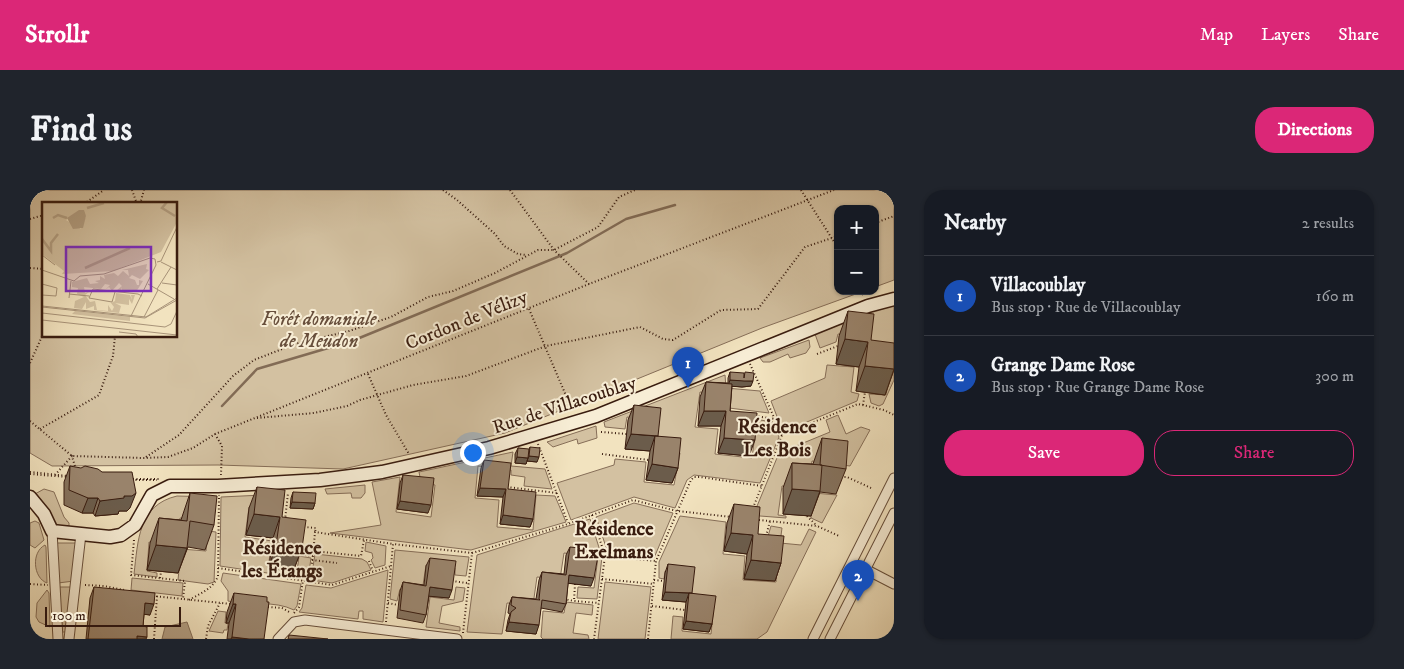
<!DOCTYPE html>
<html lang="en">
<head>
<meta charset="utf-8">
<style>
	body { margin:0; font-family:"IM FELL DW Pica",serif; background:#20242c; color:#f1f3f6 }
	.controls { position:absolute; right:15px; top:15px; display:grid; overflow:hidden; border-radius:10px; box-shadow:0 1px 4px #0004 }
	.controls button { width:45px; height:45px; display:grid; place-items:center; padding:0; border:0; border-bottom:1px solid #363941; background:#171b24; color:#f1f3f6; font:25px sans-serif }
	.scale { position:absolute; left:15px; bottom:12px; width:136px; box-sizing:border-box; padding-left:5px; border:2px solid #391c0f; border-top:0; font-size:14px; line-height:18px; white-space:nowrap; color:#391c0f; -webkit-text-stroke:4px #f7edd5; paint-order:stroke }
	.you { position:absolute; left:442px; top:262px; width:18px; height:18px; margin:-12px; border:4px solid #fff; border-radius:50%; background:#1a73e8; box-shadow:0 0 0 8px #1a73e833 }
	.badge { display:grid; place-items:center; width:32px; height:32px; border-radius:50%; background:#db2777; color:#fff; font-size:16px; font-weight:700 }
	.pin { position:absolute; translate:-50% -41px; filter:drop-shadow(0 1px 2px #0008) }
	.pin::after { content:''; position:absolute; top:26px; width:18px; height:15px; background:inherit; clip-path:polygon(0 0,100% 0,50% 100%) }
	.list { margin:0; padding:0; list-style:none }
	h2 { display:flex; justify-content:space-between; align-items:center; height:65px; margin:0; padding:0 20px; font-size:21px }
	h2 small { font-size:16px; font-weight:400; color:#9ea1a6 }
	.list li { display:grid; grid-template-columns:32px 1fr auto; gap:15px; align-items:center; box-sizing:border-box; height:80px; padding:0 20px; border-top:1px solid #363941 }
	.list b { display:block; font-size:19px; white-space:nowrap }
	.list p { margin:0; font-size:16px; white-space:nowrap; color:#9ea1a6 }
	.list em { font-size:16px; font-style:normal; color:#9ea1a6 }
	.actions { display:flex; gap:10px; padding:15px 20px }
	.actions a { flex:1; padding:11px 0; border:1px solid #db2777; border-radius:20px; text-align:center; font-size:18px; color:#db2777 }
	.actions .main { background:#db2777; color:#fff }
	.map { position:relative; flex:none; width:864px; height:449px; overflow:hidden; border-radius:20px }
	header { display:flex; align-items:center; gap:30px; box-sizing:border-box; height:70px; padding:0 25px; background:#db2777; color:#fff }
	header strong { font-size:24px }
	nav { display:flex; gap:28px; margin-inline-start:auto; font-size:18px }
	.intro { display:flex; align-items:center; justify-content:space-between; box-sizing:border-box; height:120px; padding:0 30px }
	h1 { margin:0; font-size:35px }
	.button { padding:12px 22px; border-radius:20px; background:#db2777; color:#fff; font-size:18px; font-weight:700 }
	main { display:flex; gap:30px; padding:0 30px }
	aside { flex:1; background:#171b24; border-radius:20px; box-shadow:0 1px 4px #0004 }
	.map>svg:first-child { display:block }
	.green { fill:#d3c1a1; stroke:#866e58; fill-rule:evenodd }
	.water { fill:#b39f83; stroke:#826b55 }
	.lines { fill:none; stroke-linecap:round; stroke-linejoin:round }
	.stream { stroke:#826b55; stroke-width:2.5 }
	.street-casing { stroke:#674e3b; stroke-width:11 }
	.secondary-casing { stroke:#391c0f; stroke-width:15 }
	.path { stroke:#391c0f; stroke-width:2; stroke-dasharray:1 2.5; stroke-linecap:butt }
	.street { stroke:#f7edd5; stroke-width:9 }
	.secondary { stroke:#f7edd5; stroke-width:12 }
	.wall { fill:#84715c; stroke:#391c0f }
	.shaded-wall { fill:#6b5c4b; stroke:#391c0f }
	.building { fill:#99836b; stroke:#391c0f }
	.labels { text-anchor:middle; stroke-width:4; stroke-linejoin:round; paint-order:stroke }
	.park-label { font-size:19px; font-style:italic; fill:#674e3b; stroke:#f7edd5 }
	.street-label { font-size:19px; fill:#391c0f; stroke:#f7edd5 }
	.neighbourhood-label { font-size:20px; font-weight:bold; fill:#391c0f; stroke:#f7edd5 }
	.inset-river { fill:none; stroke:#b39f83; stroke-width:2.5 }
	.inset-road { fill:none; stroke:#a89379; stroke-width:1 }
	.view { fill:#7b2cbf; fill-opacity:0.15; stroke:#7b2cbf; stroke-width:2.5 }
	.inset-edge { fill:none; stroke:#391c0f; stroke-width:2.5 }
</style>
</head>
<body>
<header>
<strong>Strollr</strong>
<nav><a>Map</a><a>Layers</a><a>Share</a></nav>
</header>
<div class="intro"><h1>Find us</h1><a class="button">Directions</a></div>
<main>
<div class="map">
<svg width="864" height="449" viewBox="0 0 864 449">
	<rect width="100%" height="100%" fill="#f2e3bf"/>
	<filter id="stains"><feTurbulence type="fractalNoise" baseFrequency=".004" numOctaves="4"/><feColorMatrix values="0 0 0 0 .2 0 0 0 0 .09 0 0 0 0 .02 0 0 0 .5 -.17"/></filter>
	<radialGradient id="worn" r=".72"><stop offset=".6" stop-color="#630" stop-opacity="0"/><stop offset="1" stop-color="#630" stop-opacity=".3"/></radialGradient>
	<path class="green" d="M 0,0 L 864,0 L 864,90 L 845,97 L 845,19 L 808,19 L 808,101 L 834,101 L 732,138 L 475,243 L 313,279 L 188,275 L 22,276 L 0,263 ZM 14,14 L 146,14 L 146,146 L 14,146 Z
		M 864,116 L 864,190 L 853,214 L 849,216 L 841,213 L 839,204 L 856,205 L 861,178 L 836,147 L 808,144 L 806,152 L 790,158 L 785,144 L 854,117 Z
		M 779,150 L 780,157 L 776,163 L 760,168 L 758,164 L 740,172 L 733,172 L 730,168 Z
		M 797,175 L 824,177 L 821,202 L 829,204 L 827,211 L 753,242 L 741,211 L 795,188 Z
		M 695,185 L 696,198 L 730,201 L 739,223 L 699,218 L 699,205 L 670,202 L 665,237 L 688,239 L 685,264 L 722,268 L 726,237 L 711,227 L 743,232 L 749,247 L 730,293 L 664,285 L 657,290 L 645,318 L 604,307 L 541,330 L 527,293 L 584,275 L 585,269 L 616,272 L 614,292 L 644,295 L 650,263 L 624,259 L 628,231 L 597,227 L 595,239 L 575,237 L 574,232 Z
		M 808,225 L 816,244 L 831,237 L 840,240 L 820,276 L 782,271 L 778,297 L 752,296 L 748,325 L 756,326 L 756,328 L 730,326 L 726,324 L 725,321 L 749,263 L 800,242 L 796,230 Z
		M 566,236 L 567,248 L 548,254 L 547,249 L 523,257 L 517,252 Z
		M 483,262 L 481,276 L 515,279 L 522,299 L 494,296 L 495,287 L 481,285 L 481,280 L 448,276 L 445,308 L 469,310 L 467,337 L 503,340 L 506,305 L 525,306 L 536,332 L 441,360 L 300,343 L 351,335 L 342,292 L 370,287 L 366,322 L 401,327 L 405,295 L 391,292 L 389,282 Z
		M 335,295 L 335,303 L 331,308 L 322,308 L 321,303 L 297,304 L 295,299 Z
		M 14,299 L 24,302 L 34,327 L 39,333 L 39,338 L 25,336 L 5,304 Z
		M 784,303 L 807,305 L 792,333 L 781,328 Z
		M 254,304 L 252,320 L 219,317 L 215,347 L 242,351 L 238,378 L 267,382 L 269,366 L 281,368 L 278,389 L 190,376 L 191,307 Z
		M 147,306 L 185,307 L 179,330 L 150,328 L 147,355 L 119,352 L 117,381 L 127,383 L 127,387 L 104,384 C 108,351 108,315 147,306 Z
		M 604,313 L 643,323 L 624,368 L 578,363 L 566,327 Z
		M 650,326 L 696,332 L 693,364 L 715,366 L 713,390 L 746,392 L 749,364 L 736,353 L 741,336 L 752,338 L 750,353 L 771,355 L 779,339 L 786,342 L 737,442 L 727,449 L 641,449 L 643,426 L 653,427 L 652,441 L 681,444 L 684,414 L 659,411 L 662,384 L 635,381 L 634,389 L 629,388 L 629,372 Z
		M 560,329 L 572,367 L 567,409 L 547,408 L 548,397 L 564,398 L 568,367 L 534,363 L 530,389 L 507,387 L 503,415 L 477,413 L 472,444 L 437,442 L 447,365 Z
		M 5,331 L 9,333 L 14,350 L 5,358 L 0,355 L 0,333 Z
		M 178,341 L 186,342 L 184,392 L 178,394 L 148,390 L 151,359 L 176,361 Z
		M 336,352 L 356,356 L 355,375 L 345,378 L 341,370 L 343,368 L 342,363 L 335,361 Z
		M 25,353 L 47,353 L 44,391 L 28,393 Z
		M 15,355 L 16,357 L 17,393 C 3,388 1,362 15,355 Z
		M 365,360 L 439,367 L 436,386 L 425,385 L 425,378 L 396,375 L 392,402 L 370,399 L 367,411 L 360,409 Z
		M 285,364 L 332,369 L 337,372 L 341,380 L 302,393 L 281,390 Z
		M 358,380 L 353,432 L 333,429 L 333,421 L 329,421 L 328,429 L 269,422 L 272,418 L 276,395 L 301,398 Z
		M 193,383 L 271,394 L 267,416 L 264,420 C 244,410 220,416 198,411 L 198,401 L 191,391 Z
		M 102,388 L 153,393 L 152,406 L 101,400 Z
		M 575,392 L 621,397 L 615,449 L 568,449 Z
		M 29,397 L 43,397 L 38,442 L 32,442 Z
		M 426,397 L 435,398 L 433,411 L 412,416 L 409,433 L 430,437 L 430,441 L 396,437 L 400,407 L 424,410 Z
		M 17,400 L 19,403 L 20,437 L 9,432 L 6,427 L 7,413 Z
		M 536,412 L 563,415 L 562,425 L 546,423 L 543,443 L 558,445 L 559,449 L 513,449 L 511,447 L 513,421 L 534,423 Z
		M 188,421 L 196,422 L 195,433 L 198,434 L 197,440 L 194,440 L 193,443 L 179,441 Z"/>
	<path class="water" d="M 157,432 L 163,449 L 132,449 L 135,437 Z"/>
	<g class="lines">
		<path class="stream" d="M 192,216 L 227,179 L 322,151 L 537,63 L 596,29 L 645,15"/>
		<defs>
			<path id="street" d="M 22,341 L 28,449
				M 835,379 L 864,394
				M 39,449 L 51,344
				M 248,449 L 264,432 L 275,430 L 427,449
				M 783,449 L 864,288
				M 800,449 L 864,323"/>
			<path id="secondary" d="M 0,307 L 14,324 L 22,341 L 80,347 L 91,345 L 105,335 L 122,305 L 140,296 L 188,296 L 290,290 L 352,282 L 459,258 L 566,226 L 838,116 L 864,109"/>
		</defs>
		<use href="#street" class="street-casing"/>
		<use href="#secondary" class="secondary-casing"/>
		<path class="path" d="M 102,0 L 107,14
			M 413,0 L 427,10 L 465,44 L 474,56 L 488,64 L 496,65
			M 480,0 L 524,60 L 559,94
			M 771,0 L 808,58
			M 54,14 L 74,0
			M 110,14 L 114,0
			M 0,29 L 14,25
			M 845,33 L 864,26
			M 0,78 L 14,79
			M 831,101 L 834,107
			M 499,119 L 543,222
			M 787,164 L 808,156
			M 0,173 L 14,142
			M 720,174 L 752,245 L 828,214 L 854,220 L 864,225
			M 338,184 L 356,225 L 379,264
			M 833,215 L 835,202
			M 725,226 L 745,229
			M 227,228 L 284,223 L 317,216 L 330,210 L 383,195 L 436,186 L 516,156 L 610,137 L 633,149 L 643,150 L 691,120 L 728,119 L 775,57 L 808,46
			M 0,231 L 42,266 L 114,268 L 138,267 L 163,258 L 185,244 L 559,94 L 804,0
			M 10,239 L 69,205 L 83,166 L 85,146
			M 571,242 L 597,244
			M 185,244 L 192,256 L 191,285
			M 508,254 L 538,333
			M 572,264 L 619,270
			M 116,267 L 149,245 L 203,186 L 224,170 L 265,154 L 319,141 L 361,127 L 398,107 L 423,101 L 465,83 L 508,60 L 524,60 L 568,37 L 589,7 L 605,0
			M 0,282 L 38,286
			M 0,284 L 37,287
			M 25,285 L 42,266 L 46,280
			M 811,287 L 817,287 L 841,298
			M 103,289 L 130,289
			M 102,290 L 127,290
			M 477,297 L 527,303
			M 723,318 L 752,245
			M 562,325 L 575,366 L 564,449
			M 777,326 L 787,336
			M 255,330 L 258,303
			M 729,330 L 787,336 L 809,346
			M 274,337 L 286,338 L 285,342
			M 736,346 L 740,331
			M 104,350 L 101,385 L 155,391 L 153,409 L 201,414
			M 283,361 L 331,366 L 334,350
			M 268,364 L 283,366 L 285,342 L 363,354
			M 575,366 L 626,371
			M 282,370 L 307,373
			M 339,371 L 343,381
			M 188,378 L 302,395 L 361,376
			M 130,388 L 131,382
			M 572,389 L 624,394
			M 624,390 L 634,391
			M 279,391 L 283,366
			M 422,391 L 437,393
			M 0,394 L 18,395
			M 545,394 L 544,411 L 569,413
			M 55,395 L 74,396 L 94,400
			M 123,406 L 153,409
			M 534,409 L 544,411
			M 159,410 C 171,403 183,399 188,386 L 189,305
			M 358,413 L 368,415
			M 622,416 L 655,420
			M 238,417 L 252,418 L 261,423
			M 264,423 L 269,417 L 273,390
			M 356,432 L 363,354 L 442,363
			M 433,443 L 442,363 L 538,334 L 603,310 L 647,321 L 702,327
			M 124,449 L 127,406
			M 176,449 L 178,436 L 190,413
			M 618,449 L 626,371 L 661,290 L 664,287 L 670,287 L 732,296"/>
		<use href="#street" class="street"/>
		<use href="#secondary" class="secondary"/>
	</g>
	<path class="wall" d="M 818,121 L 864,180 L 855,205 L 826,201 L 829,177 L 806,174 L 809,146 Z
		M 700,182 L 721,196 L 712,197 L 702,196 L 700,221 L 719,266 L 688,263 L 691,236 L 668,236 L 670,207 L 676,192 L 698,193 L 698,188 Z
		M 604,215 L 628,246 L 648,278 L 642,293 L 616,290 L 620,261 L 595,259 L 598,230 Z
		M 792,248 L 816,279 L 806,304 L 790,302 L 781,326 L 753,324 L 753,298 L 762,273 L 783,274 Z
		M 500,257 L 507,272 L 497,271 L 496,274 L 485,273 L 485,264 L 488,258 L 499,260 Z
		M 454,270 L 503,329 L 500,337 L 470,334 L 473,307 L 447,306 L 451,278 Z
		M 40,276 L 100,318 L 97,321 L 89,321 L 88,324 L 65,326 L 63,323 L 52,323 L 34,315 L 34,292 Z
		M 373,285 L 398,323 L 367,319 L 370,293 Z
		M 227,297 L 252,327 L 272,358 L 264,379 L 239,376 L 243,348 L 216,345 L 219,318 Z
		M 263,302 L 285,313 L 283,319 L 260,318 L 261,308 Z
		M 160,303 L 184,335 L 175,360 L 158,357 L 148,383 L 117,380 L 120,353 L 129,328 L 151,330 Z
		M 704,314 L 751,373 L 745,391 L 714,389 L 717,364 L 694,361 L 697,333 Z
		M 540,357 L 561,396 L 538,393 L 536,414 L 532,422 L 511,418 L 506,444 L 476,441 L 478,430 L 480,424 L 478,423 L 479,415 L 482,407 L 506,409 L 509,390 L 512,382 L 534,384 L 536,365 Z
		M 400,368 L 419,408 L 399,406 L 396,425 L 393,433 L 367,428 L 370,401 L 373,392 L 394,395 L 396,376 Z
		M 638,374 L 662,403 L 682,434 L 679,442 L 653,439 L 656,412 L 632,410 L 635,383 Z
		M 64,397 L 120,425 L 114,424 L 113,436 L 116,449 L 56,449 L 60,408 Z
		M 204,403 L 234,449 L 197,449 L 199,433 L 196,433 L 197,422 Z"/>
	<path class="shaded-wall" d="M 815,149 L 838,152 L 829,177 L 806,174 Z
		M 835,176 L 864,179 L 855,205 L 826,201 Z
		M 700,190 L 723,191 L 721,196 L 712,197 L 698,196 Z
		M 674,221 L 696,221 L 691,236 L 668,236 Z
		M 601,244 L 625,246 L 620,261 L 595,259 Z
		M 694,248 L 725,250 L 719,266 L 688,263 Z
		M 499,266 L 509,267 L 507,272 L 497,271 Z
		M 487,267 L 498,268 L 496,274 L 485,273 Z
		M 622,274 L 648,278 L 642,293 L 616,290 Z
		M 450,298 L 476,299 L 473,307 L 447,306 Z
		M 762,299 L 790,301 L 781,326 L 753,324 Z
		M 106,303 L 100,318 L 97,321 L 89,321 L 88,324 L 65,326 L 70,311 L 94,306 Z
		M 58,308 L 68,308 L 63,323 L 52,323 Z
		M 370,311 L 401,315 L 398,323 L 367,319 Z
		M 262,312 L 285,313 L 283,319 L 260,318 Z
		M 224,324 L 250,327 L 243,348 L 216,345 Z
		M 473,325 L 503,329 L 500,337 L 470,334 Z
		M 701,343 L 723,345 L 717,364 L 694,361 Z
		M 126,355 L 157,358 L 148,383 L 117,380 Z
		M 246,356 L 272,358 L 264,379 L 239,376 Z
		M 721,370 L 751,373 L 745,391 L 714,389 Z
		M 539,385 L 564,388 L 561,396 L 536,393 Z
		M 400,397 L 422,400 L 419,408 L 397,406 Z
		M 635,402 L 659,403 L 656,412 L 632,410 Z
		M 115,413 L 124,414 L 120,425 L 112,424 Z
		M 203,414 L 206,414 L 199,433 L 196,433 Z
		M 656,431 L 682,434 L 679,442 L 653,439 Z
		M 479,432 L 509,435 L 506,444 L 476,441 Z
		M 107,446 L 117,447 L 116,449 L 106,449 Z
		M 202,447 L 219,449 L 201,449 Z"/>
	<path class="building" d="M 818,121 L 844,124 L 841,150 L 864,153 L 864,179 L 835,176 L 838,152 L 815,149 Z
		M 700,182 L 714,183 L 714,188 L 715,182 L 724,183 L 723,191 L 714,191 L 700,190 Z
		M 676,192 L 702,194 L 700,221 L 727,223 L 725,250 L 694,248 L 696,221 L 674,221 Z
		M 604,215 L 631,218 L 628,246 L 601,244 Z
		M 625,246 L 651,248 L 648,278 L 622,274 Z
		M 792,248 L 818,251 L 816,279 L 790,275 Z
		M 500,257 L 510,258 L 509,267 L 499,266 Z
		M 488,258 L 499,259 L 498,268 L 487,267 Z
		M 454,270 L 481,273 L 478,299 L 506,302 L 503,329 L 473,325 L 476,299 L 450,298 Z
		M 762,273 L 792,275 L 790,301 L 762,299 Z
		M 40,276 L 51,278 L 55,276 L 68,279 L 72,282 L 102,282 L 106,303 L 102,306 L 94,306 L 94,308 L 70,311 L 68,308 L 58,308 L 39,300 Z
		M 373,285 L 404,288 L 401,315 L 370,311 Z
		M 227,297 L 255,300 L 252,327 L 276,330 L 272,358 L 246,356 L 250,327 L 224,324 Z
		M 263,302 L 286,303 L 285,313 L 262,312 Z
		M 160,303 L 187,306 L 184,335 L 160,331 L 157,358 L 126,355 L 129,328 L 157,331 Z
		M 704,314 L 730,317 L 728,344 L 754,346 L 751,373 L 721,370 L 723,345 L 701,343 Z
		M 540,357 L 569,360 L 564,388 L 539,385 L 536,414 L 512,410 L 509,435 L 479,432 L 481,422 L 486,418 L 481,415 L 482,407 L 510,410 L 509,409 L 512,382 L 536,385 Z
		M 400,368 L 426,371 L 422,400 L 400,397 L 396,425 L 370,420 L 373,392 L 396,396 Z
		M 638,374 L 665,377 L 662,403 L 635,402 Z
		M 64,397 L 125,403 L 124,414 L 115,413 L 113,436 L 117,437 L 117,447 L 107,446 L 107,449 L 58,449 Z
		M 204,403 L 237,407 L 237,412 L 239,412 L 234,449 L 219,449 L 202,447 L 206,414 L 203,414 Z
		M 659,403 L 686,406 L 682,434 L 656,431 Z
		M 259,445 L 298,449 L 258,449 Z"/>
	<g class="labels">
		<g class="park-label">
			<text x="289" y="135">Forêt domaniale<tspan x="289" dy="22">de Meudon</tspan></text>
		</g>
		<g class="street-label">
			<text transform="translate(436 129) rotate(-22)" y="7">Cordon de Vélizy</text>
			<text transform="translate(534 214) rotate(-18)" y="7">Rue de Villacoublay</text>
		</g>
		<g class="neighbourhood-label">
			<text x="747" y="243">Résidence<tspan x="747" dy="23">Les Bois</tspan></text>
			<text x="584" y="345">Résidence<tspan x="584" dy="23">Exelmans</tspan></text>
			<text x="252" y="364">Résidence<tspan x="252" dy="23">les Étangs</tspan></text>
		</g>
	</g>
	<g transform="translate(12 12)">
		<rect width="135" height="135" fill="#f2e3bf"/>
		<path d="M 0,0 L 135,0 L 135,20 L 119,50 L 71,69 L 20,72 L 22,69 L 0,52 ZM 39,8 L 44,14 L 39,27 L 24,18 ZM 105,62 L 104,67 L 107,68 L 98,77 L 90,73 L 87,76 L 93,78 L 95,83 L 97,83 L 97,78 L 101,79 L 94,90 L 80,90 L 80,85 L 79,89 L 74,89 L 80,84 L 77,81 L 70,89 L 67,85 L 63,88 L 68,83 L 63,82 L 59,87 L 42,85 L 43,91 L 47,90 L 43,93 L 48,100 L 53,99 L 55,108 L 66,109 L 66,103 L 70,109 L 72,105 L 69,101 L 73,99 L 74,91 L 88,93 L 90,98 L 89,93 L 93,93 L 90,102 L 87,97 L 87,103 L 73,101 L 79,104 L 77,111 L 52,108 L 52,104 L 44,107 L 44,100 L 40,107 L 32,106 L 33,99 L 42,95 L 35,92 L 36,86 L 30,85 L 30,80 L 49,75 L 45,76 L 48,82 L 57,81 L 53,79 L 58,78 L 58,74 L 63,77 L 62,73 L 72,71 L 76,74 L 81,69 L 87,74 L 86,68 L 80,68 ZM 33,109 L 88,115 L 88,119 L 30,112 Z" fill="#d3c1a1" fill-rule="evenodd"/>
		<path d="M 37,8 L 42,8 L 44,14 L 41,26 L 31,27 L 25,16 Z" fill="#b39f83"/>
		<path class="inset-river" d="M 125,0 L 120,6 L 133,14M 45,6 L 62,1M 11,16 L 16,13 L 25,16M 0,37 L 9,49 L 9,41 L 16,32M 43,66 L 88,46"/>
		<path class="inset-road" d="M 0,53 L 13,63M 115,60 L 119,59 L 135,25M 119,60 L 135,68M 0,68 L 32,79 L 38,74 L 62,72 L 108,56 L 113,57M 120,81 L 135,83M 0,82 L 15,86 L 14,94 L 0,93M 106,82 L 132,97M 115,87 L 129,65M 73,90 L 70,100 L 47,96 L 51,87 L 96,92 L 100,94M 27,92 L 47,94M 27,96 L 29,79M 0,104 L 104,115 L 135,96M 0,105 L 103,116 L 135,98M 0,111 L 123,125 L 129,122 L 135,109M 89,114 L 114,63 L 113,57M 102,115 L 116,88M 0,118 L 135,133M 77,130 L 94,132 L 96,135"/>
		<path class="view" d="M 24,45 L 109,45 L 109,89 L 24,89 Z"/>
		<rect width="135" height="135" class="inset-edge"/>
	</g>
	<rect width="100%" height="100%" filter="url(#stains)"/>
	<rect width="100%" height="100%" fill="url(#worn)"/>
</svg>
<div class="controls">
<button>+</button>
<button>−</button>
</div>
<div class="scale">100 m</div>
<div class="you"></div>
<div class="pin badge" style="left:658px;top:198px;background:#1a4fb4">1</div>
<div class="pin badge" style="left:828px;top:411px;background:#1a4fb4">2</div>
</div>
<aside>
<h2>Nearby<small>2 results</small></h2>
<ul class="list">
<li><span class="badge" style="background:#1a4fb4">1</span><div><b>Villacoublay</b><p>Bus stop · Rue de Villacoublay</p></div><em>160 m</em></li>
<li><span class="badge" style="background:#1a4fb4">2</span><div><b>Grange Dame Rose</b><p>Bus stop · Rue Grange Dame Rose</p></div><em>300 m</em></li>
</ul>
<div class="actions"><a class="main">Save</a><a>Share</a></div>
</aside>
</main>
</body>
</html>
